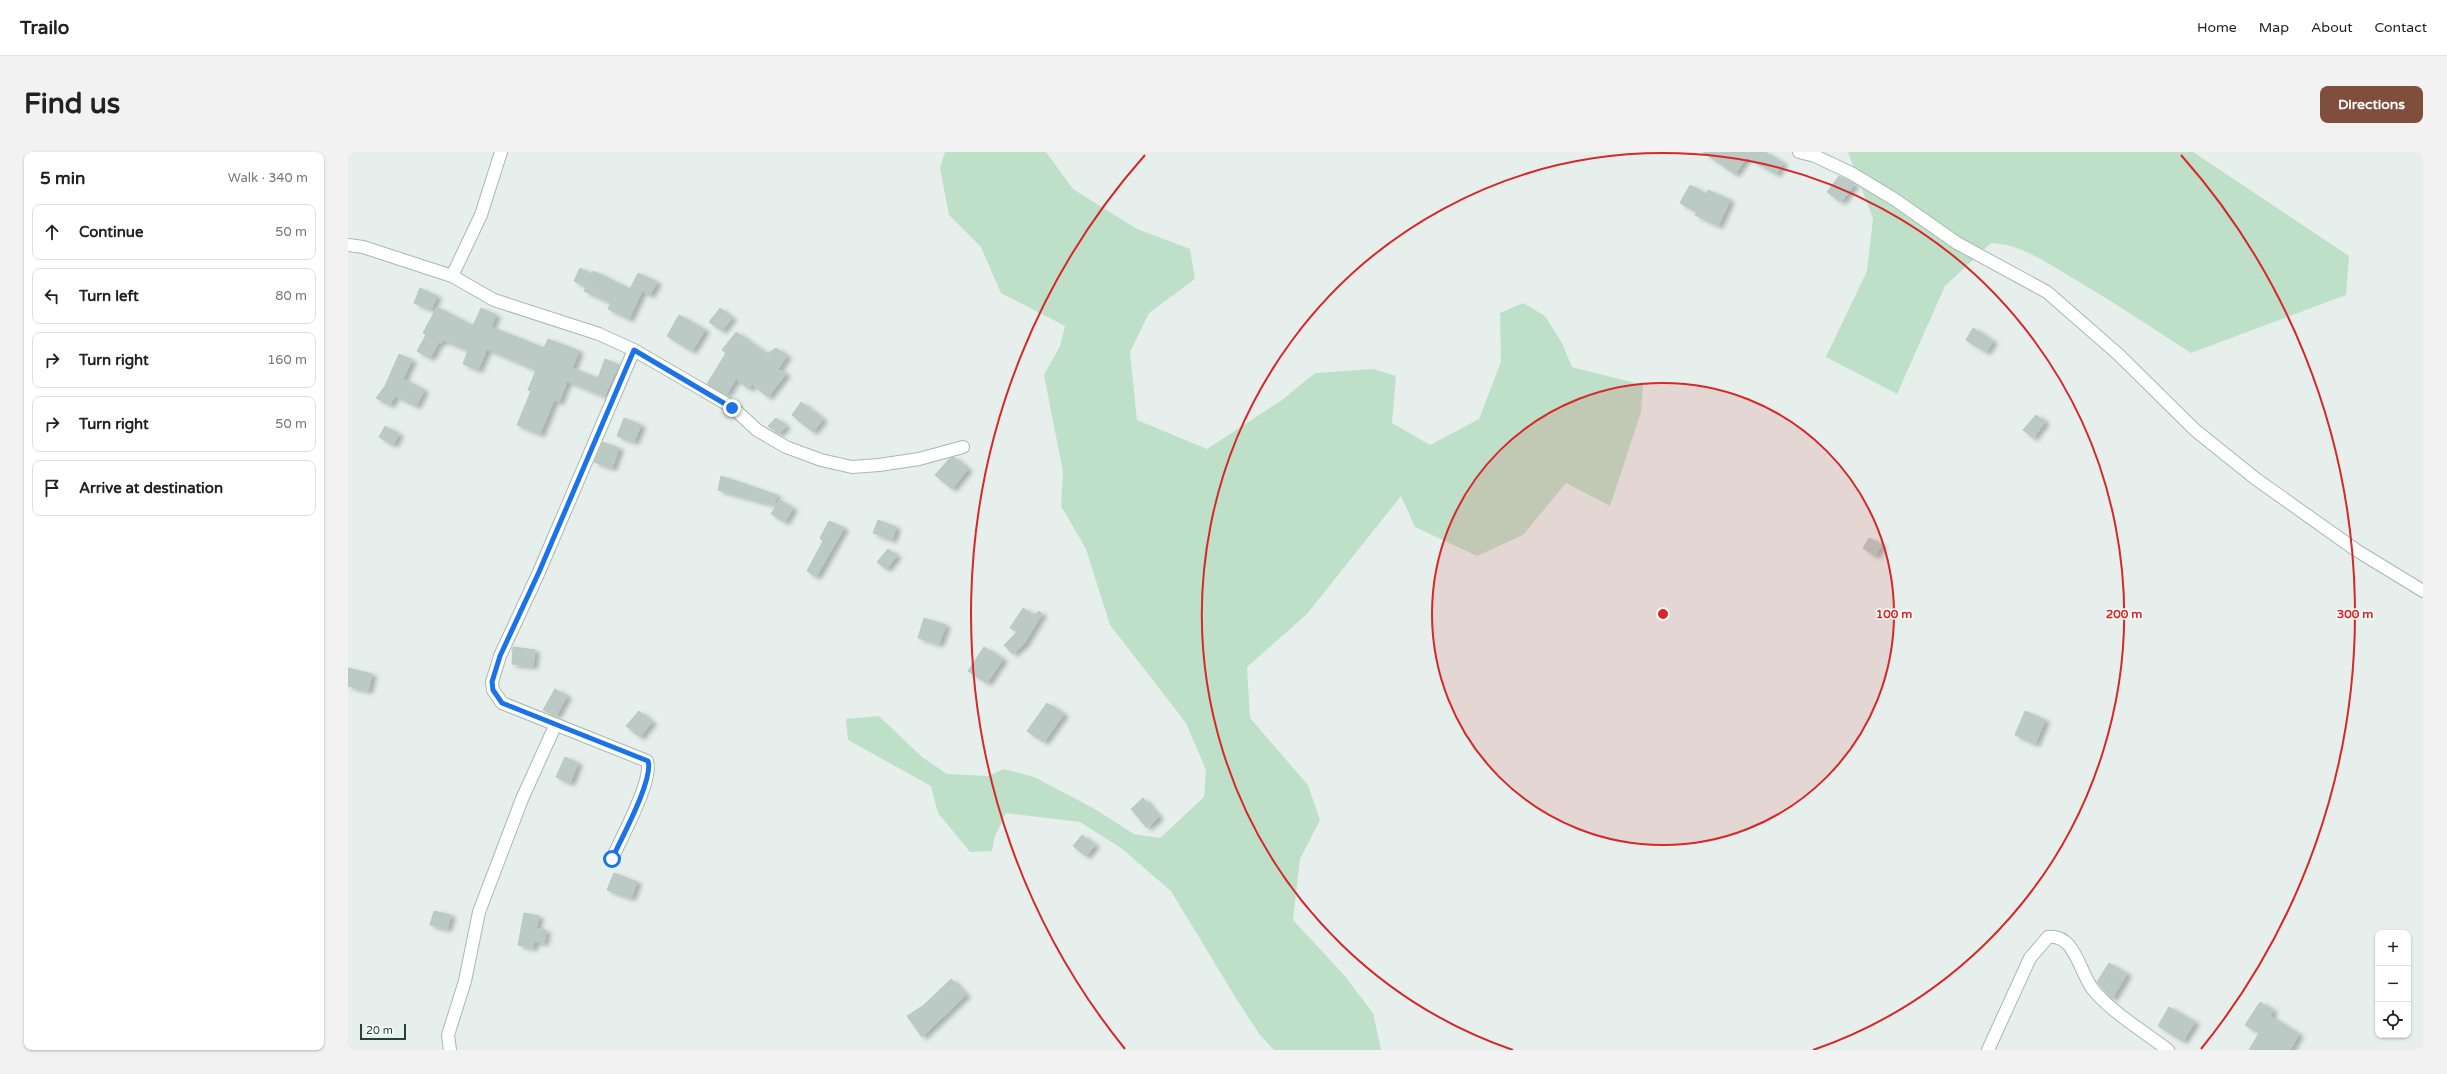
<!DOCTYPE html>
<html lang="en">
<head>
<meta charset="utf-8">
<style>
	body { margin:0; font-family:"Varela Round",sans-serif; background:#f2f2f2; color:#222 }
	.controls { position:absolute; right:12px; bottom:12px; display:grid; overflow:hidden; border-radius:8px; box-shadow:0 1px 3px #0004 }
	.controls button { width:36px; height:36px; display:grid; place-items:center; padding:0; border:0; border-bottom:1px solid #e0e0e0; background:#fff; color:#222; font:20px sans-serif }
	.scale { position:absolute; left:12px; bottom:10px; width:46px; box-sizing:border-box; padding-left:4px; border:2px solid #24423a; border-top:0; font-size:11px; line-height:14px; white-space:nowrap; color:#24423a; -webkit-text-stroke:3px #f7fbf9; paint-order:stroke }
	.stop { position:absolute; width:12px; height:12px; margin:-9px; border:3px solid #1a73e8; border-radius:50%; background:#fff }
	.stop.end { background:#1a73e8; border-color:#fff; box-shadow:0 1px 4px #0008 }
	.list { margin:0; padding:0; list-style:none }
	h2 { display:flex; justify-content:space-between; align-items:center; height:52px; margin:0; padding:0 16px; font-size:17px }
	h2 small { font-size:13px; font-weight:400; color:#767676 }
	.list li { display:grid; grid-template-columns:26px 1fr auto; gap:12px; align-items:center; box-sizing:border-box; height:56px; margin:0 8px 8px; padding:0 8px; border:1px solid #e0e0e0; border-radius:8px }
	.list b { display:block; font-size:15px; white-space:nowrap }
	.list em { font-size:13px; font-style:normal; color:#767676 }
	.icon { flex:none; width:22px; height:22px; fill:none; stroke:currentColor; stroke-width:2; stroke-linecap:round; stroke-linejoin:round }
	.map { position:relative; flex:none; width:2075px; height:898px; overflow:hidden; border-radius:8px }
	header { display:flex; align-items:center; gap:24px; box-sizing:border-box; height:56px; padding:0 20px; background:#fff; border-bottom:1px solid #e0e0e0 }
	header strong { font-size:19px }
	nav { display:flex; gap:22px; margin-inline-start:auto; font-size:14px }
	.intro { display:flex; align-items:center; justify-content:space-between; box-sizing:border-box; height:96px; padding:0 24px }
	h1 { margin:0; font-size:28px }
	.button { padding:10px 18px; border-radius:8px; background:#804e3d; color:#fff; font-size:14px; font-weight:700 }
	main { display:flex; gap:24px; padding:0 24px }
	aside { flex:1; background:#fff; border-radius:8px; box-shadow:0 1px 3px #0004 }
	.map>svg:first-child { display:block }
	.green { fill:#bfe0c8 }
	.building { fill:#bbcac4; stroke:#b8c9c2; filter:url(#shadow) }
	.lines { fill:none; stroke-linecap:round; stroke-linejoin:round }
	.minor-casing { stroke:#a8b8b2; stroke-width:14 }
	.minor { stroke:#fff; stroke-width:12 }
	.route { stroke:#1a73e8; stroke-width:5 }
	.ring { fill:none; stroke:#d62828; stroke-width:2 }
	.centre { fill:#d62828; stroke:#f7fbf9; stroke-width:2 }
	.ring-label { font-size:12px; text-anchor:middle; font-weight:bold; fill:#d62828; stroke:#f7fbf9; stroke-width:3; stroke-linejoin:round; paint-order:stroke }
</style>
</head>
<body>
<header>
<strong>Trailo</strong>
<nav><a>Home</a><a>Map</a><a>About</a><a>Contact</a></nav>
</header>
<div class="intro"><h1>Find us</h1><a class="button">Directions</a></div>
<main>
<aside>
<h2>5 min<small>Walk · 340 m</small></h2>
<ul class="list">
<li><svg class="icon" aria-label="ahead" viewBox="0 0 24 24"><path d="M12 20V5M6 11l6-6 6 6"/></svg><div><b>Continue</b></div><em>50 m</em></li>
<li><svg class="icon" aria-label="left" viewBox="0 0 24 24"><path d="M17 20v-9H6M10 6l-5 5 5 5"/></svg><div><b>Turn left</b></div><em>80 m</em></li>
<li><svg class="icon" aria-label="right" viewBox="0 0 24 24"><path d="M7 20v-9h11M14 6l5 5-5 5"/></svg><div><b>Turn right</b></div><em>160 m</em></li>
<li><svg class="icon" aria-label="right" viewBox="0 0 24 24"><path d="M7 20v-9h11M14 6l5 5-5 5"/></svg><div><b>Turn right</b></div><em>50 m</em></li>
<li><svg class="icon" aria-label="arrive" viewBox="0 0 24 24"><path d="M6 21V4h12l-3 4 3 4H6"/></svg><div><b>Arrive at destination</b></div></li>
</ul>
</aside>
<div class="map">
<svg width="2075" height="898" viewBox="0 0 2075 898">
	<defs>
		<filter id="shadow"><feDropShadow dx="4.5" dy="2.5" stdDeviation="2" flood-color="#0004"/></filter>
	</defs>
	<rect width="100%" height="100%" fill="#e6efeb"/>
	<path class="green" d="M 597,0 L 698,0 L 725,37 L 789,77 L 842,97 L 847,127 L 801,161 L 782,200 L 789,268 L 859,297 L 934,248 L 967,221 L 1025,217 L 1048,224 L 1044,271 L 1082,293 L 1131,267 L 1153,210 L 1152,161 L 1175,151 L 1197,164 L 1214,191 L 1224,215 L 1295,233 L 1293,260 L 1262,354 L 1218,331 L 1175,383 L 1129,404 L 1067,375 L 1053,344 L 959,462 L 899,515 L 902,566 L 960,633 L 972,668 L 952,707 L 945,768 L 996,823 L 1025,861 L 1033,898 L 926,898 L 912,883 L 889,848 L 823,739 L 773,696 L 732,670 L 658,661 L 647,684 L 644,699 L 622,700 L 590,661 L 583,634 L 500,588 L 498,567 L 531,564 L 574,605 L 599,622 L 640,624 L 656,617 L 686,625 L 745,656 L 786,682 L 812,686 L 856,645 L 858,618 L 838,571 L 762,473 L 738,397 L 713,354 L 715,320 L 696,223 L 712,194 L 717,174 L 653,141 L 633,95 L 601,63 L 592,16 Z
		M 1500,0 L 1845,0 L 2001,104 L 1998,143 L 1843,201 C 1804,176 1766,150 1726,127 C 1701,112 1673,92 1643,91 L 1597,134 L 1549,242 L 1478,205 L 1519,119 L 1525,67 Z"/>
	<path class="building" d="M 1355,0 L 1417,0 L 1435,11 L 1428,22 L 1399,5 L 1387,22 Z
		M 1491,24 L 1507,32 L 1493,50 L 1479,40 Z
		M 1342,33 L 1358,42 L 1360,38 L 1382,48 L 1370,74 L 1347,63 L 1349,60 L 1332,51 Z
		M 232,116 L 244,122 L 245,119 L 282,137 L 290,121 L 309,130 L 302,143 L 294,139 L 281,167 L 260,157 L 263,151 L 236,139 L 238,135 L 226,129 Z
		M 72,136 L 89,144 L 83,158 L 66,151 Z
		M 89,155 L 125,174 L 133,156 L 148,163 L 143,175 L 196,196 L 200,187 L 231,199 L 224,216 L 250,226 L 257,207 L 271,213 L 256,244 L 219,229 L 211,250 L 206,248 L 192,282 L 169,273 L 183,239 L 180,238 L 188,218 L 139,197 L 130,218 L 115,212 L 120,198 L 95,188 L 93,191 L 91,190 L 82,206 L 69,199 L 78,183 L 75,181 Z
		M 372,156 L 384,166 L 374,179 L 361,170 Z
		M 331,163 L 357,178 L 344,199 L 319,184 Z
		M 1625,176 L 1645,189 L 1638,200 L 1618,188 Z
		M 388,180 L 419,202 L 428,196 L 439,204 L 430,217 L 438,222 L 420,245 L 404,232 L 401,237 L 388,227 L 378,243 L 359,232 L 378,201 L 374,198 Z
		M 51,202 L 64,208 L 55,227 L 76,238 L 68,254 L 47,244 L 42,253 L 28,246 L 37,234 Z
		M 453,250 L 475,267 L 465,280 L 444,263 Z
		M 1688,263 L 1697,270 L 1685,286 L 1675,278 Z
		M 276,266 L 293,273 L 286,290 L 269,284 Z
		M 428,266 L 438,274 L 431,282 L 420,274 Z
		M 37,274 L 51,282 L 45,293 L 31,285 Z
		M 255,290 L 271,296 L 264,316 L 246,310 Z
		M 606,305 L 620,317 L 604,337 L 587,323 L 601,307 Z
		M 373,324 L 429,343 L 426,353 L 370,338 Z
		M 431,348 L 445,356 L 437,370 L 423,362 Z
		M 530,368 L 548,375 L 544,388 L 525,381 Z
		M 481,369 L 496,376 L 468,425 L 459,419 L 475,389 L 472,386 Z
		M 1521,386 L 1534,393 L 1527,404 L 1515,396 Z
		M 540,397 L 549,404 L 538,417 L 529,410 Z
		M 675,456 L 686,463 L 691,459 L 694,462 L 676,492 L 665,502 L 656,493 L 669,480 L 662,476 Z
		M 576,466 L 598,473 L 591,492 L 570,486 Z
		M 165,495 L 187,498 L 185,514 L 164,512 Z
		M 636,495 L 655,507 L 639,531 L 620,519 Z
		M 0,516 L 24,522 L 20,539 L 0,534 Z
		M 207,537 L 219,544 L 208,564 L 195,558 Z
		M 699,551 L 716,562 L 696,590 L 679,579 Z
		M 291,559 L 304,570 L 292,585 L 278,574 Z
		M 1677,559 L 1697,568 L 1687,592 L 1667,583 Z
		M 217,605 L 230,611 L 222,631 L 208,625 Z
		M 795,646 L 811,665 L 799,676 L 783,657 Z
		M 734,683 L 747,693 L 738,704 L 725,694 Z
		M 266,721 L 289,730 L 283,746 L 259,738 Z
		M 86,759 L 103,763 L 99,777 L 82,773 Z
		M 176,761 L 191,764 L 188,777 L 198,778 L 196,791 L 186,789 L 185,796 L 170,793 Z
		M 1761,811 L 1779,822 L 1764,847 L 1749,830 Z
		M 603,827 L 618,843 L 574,885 L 559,864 L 576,853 Z
		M 1912,850 L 1925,858 L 1922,864 L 1951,882 L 1942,898 L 1901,898 L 1911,881 L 1897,873 Z
		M 1821,855 L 1847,870 L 1835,889 L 1810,874 Z"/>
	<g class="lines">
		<defs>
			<path id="minor" d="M 1451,0 L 1467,4 L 1503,21 L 1546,47 L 1609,91 L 1699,140 L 1770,202 L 1847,278 L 1908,327 L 2008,398 L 2075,439
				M 0,93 L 15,95 L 104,124 L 146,148 L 251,182 L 286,198 L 384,255 L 409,278 L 438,295 L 473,308 L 504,315 L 531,313 L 571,307 L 615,295
				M 104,124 L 133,63 L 153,0
				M 264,707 C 273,686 306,627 299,609 L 154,551 L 145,538 L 144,530 L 152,504 L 191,420 L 286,198
				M 102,898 L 100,883 L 117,829 L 131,760 L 174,647 L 207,574
				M 1640,898 L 1682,806 L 1700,785 C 1726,781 1731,818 1744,836 C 1759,857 1798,881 1820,898"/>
		</defs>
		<use href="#minor" class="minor-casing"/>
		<use href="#minor" class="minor"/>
	</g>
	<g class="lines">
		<path class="route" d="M 264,707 C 273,687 306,627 300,609 L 154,551 L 145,538 L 144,530 L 152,504 L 191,420 L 286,198 L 384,256"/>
	</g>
	<circle cx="1315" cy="462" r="231" fill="#d62828" fill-opacity=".12"/>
	<g class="ring">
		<circle cx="1315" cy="462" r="231"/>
		<path d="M1165 898A461 461 0 1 1 1465 898"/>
		<path d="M777 897A692 692 0 0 1 797 3M1833 3A692 692 0 0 1 1853 897"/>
	</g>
	<circle cx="1315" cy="462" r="6" class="centre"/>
	<g class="ring-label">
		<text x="1546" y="466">100 m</text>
		<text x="1776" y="466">200 m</text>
		<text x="2007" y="466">300 m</text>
	</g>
</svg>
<div class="controls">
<button>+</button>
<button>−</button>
<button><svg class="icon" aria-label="locate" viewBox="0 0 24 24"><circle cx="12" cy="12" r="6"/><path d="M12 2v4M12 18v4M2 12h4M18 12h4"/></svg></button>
</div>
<div class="scale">20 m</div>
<div class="stop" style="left:264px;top:707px"></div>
<div class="stop end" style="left:384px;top:256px"></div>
</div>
</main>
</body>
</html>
